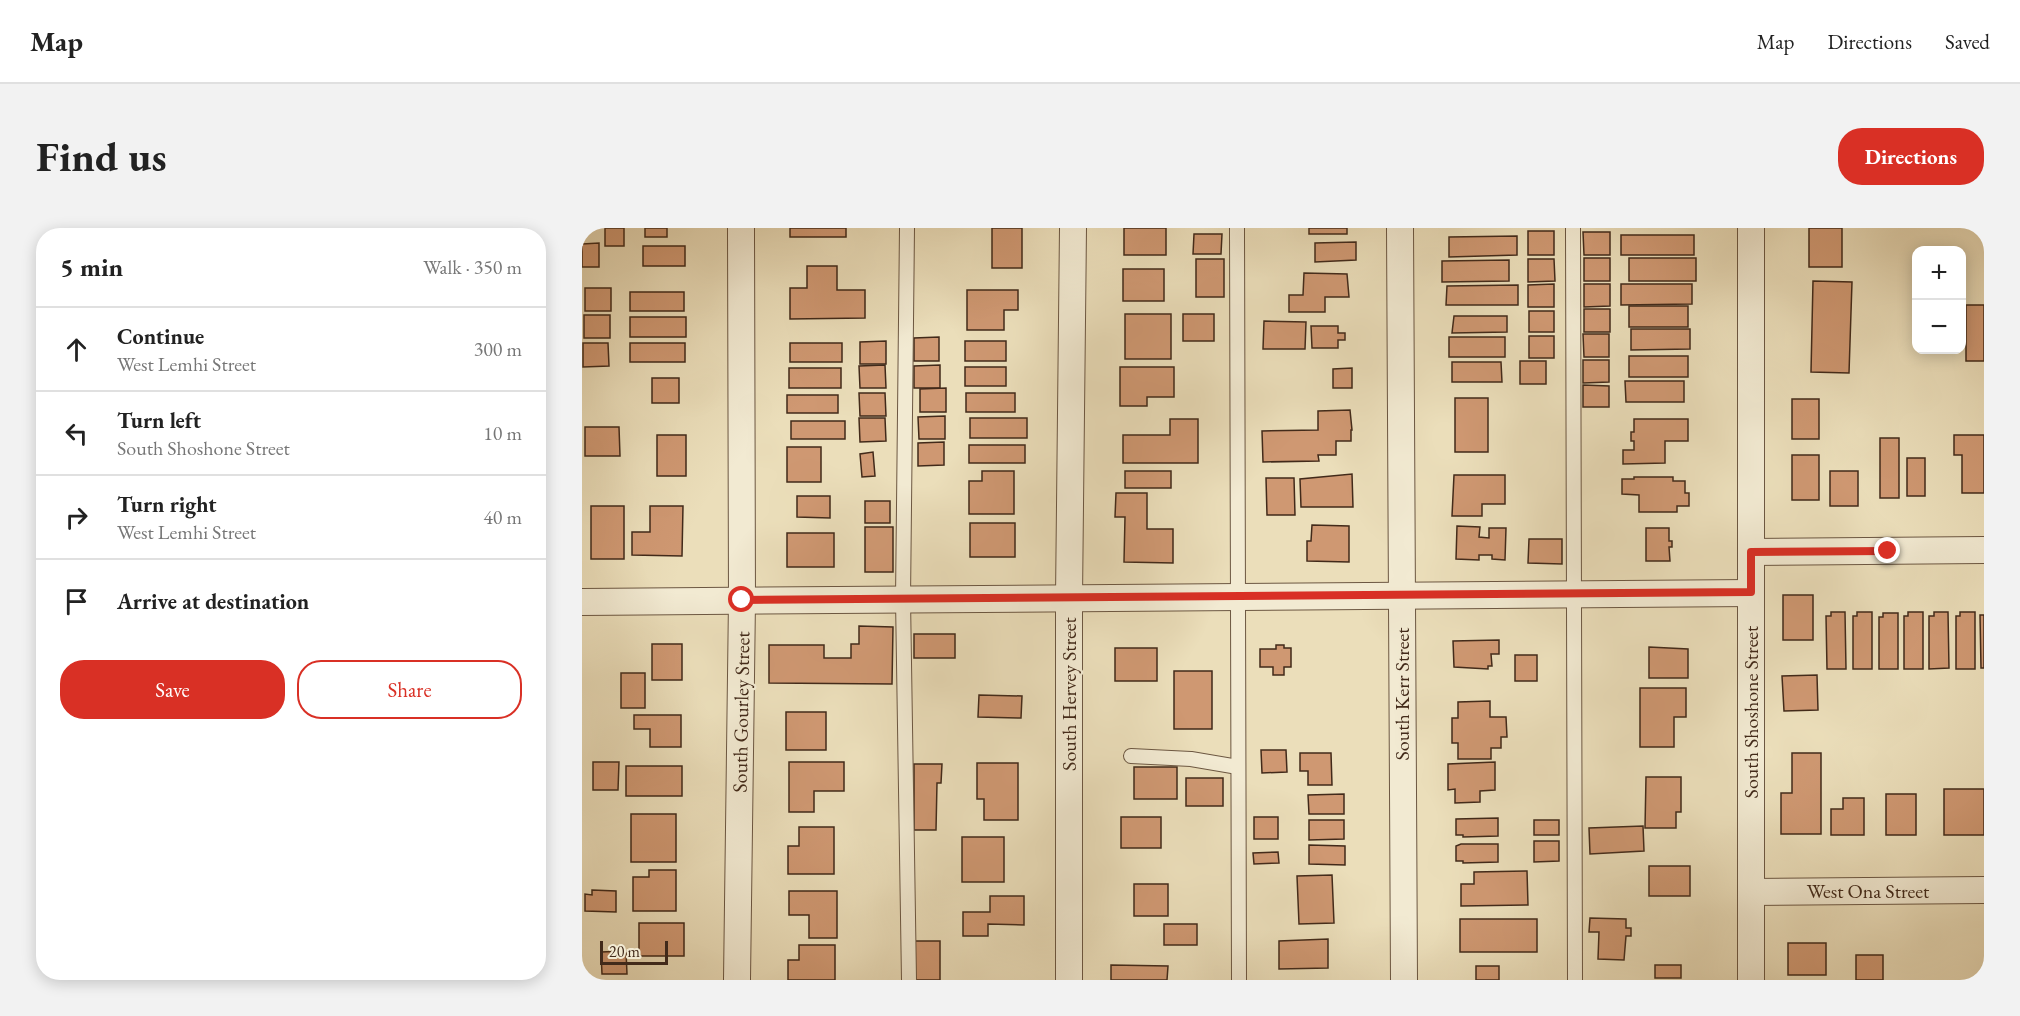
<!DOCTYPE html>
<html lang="en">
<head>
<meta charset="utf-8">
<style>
	body { margin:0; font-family:"EB Garamond",serif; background:#f2f2f2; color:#222 }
	.controls { position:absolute; right:18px; top:18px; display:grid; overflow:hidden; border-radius:12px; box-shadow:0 3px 15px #0003 }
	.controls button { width:54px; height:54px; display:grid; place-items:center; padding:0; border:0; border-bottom:2px solid #e0e0e0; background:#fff; color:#222; font:30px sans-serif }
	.scale { position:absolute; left:18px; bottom:15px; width:68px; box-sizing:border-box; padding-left:6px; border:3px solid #422a1a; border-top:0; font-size:16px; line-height:21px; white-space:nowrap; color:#422a1a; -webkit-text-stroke:4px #f2ead2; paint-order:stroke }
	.stop { position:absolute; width:18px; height:18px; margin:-14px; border:4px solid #d93025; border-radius:50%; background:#fff }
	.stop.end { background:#d93025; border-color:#fff; box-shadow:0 2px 6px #0008 }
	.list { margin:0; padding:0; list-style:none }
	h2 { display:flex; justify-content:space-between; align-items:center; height:78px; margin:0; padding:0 24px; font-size:26px }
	h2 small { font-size:20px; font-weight:400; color:#767676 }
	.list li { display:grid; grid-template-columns:39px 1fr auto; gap:18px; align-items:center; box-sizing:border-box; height:84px; padding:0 24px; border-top:2px solid #e0e0e0 }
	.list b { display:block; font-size:22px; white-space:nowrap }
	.list p { margin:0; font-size:20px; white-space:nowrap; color:#767676 }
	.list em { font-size:20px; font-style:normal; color:#767676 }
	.actions { display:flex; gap:12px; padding:18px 24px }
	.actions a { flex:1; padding:14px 0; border:2px solid #d93025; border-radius:24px; text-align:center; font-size:21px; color:#d93025 }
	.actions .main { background:#d93025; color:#fff }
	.icon { flex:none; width:33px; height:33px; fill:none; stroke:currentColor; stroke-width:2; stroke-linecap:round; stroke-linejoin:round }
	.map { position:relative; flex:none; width:1402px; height:752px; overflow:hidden; border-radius:24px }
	header { display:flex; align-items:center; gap:36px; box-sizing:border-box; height:84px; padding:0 30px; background:#fff; border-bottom:2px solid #e0e0e0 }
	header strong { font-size:28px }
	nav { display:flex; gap:33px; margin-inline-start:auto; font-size:21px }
	.intro { display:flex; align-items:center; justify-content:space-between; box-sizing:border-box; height:144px; padding:0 36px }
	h1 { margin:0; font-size:42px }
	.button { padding:15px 27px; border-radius:24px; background:#d93025; color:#fff; font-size:21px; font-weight:700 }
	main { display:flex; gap:36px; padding:0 36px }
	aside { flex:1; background:#fff; border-radius:24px; box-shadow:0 3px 15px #0003 }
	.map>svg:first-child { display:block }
	.building { fill:#cf9872; stroke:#422a1a; stroke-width:1.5 }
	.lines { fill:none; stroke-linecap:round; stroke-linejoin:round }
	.service-casing { stroke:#6c5742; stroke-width:16 }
	.minor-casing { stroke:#6c5742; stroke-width:28 }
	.service { stroke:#f2ead2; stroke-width:14 }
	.minor { stroke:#f2ead2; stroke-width:26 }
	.route { stroke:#d93025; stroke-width:8 }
	.labels { text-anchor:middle; stroke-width:4.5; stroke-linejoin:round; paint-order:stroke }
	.street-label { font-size:20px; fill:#422a1a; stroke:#f2ead2 }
</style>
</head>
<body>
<header>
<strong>Map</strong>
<nav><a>Map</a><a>Directions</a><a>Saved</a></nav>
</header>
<div class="intro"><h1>Find us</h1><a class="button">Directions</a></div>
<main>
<aside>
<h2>5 min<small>Walk · 350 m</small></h2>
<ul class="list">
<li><svg class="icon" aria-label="ahead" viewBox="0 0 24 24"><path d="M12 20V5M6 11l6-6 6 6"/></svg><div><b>Continue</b><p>West Lemhi Street</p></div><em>300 m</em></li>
<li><svg class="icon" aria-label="left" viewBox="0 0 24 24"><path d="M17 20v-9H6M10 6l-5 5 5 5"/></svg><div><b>Turn left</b><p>South Shoshone Street</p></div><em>10 m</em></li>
<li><svg class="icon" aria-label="right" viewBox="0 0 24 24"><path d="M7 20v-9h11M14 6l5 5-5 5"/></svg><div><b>Turn right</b><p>West Lemhi Street</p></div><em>40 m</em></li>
<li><svg class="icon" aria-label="arrive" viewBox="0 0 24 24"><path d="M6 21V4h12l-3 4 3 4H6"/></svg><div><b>Arrive at destination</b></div></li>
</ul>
<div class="actions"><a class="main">Save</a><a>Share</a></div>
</aside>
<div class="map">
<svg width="1402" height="752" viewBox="0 0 1402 752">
	<rect width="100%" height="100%" fill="#ebdeba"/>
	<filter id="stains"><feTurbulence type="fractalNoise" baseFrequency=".00333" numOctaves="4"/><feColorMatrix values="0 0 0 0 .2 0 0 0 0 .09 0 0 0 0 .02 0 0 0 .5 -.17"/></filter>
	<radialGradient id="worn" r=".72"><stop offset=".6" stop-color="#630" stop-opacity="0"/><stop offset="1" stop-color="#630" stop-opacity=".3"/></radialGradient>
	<g class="building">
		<rect x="23" y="0" width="19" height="18"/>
		<rect x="63" y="0" width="22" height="9"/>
		<rect x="208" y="0" width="56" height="9"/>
		<rect x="410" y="0" width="30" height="40"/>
		<rect x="542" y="0" width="42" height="27"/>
		<rect x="727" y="0" width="38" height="6"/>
		<rect x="1227" y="0" width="33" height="39"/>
		<rect x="946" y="3" width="26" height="24"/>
		<polygon points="1001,4 1028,4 1028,27 1002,27"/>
		<polygon points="612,6 640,6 639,26 611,26"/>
		<rect x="1039" y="7" width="73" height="20"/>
		<polygon points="935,8 935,27 867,29 867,9"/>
		<polygon points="774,14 774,32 733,34 733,15"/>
		<polygon points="17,15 17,39 0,39 0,16"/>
		<rect x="61" y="18" width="42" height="20"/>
		<rect x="1002" y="30" width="26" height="23"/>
		<rect x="1047" y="30" width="67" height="23"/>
		<rect x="614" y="31" width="28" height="38"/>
		<polygon points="946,31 972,31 973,53 946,54"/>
		<polygon points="927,32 927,53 860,54 860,33"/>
		<polygon points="225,38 255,38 255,62 283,62 283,90 208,91 208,60 225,60"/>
		<rect x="541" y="41" width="41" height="32"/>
		<polygon points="722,45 765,46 767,69 743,69 743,84 707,84 707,67 721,67"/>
		<polygon points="1231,53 1270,54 1267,145 1229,144"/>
		<polygon points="972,56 972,79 946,79 946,57"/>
		<polygon points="1002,56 1028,56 1028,78 1002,79"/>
		<polygon points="1039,56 1110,56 1110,76 1039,77"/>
		<polygon points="936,57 936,77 864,77 865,58"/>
		<rect x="3" y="60" width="26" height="23"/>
		<polygon points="385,62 436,62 436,82 422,82 422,102 385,102"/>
		<rect x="48" y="64" width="54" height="19"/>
		<rect x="1384" y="77" width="18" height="56"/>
		<rect x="1047" y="78" width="59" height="21"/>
		<rect x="1002" y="81" width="26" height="23"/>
		<rect x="947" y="83" width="25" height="21"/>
		<rect x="543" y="86" width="46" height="45"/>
		<rect x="601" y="86" width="31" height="27"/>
		<rect x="2" y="87" width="26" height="23"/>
		<polygon points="872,88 925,88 925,104 870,105"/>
		<rect x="48" y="89" width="56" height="20"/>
		<polygon points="682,93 724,94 723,121 681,121"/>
		<polygon points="729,98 756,98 756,105 763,105 763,112 756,112 756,120 730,120"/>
		<polygon points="1049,101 1108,101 1108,121 1049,122"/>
		<polygon points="1001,106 1027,106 1027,129 1002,129"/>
		<rect x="947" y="108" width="25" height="22"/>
		<polygon points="357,109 357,133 332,133 332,110"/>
		<rect x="867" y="109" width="56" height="20"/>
		<polygon points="304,113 304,136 278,136 278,114"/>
		<rect x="383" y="113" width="41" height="20"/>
		<polygon points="1,115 26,115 27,138 1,139"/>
		<rect x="48" y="115" width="55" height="19"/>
		<rect x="208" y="115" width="52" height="19"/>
		<rect x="1047" y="128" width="59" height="21"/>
		<polygon points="1001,132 1027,132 1027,154 1001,155"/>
		<rect x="938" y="133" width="26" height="23"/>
		<polygon points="870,134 919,134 920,154 870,154"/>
		<polygon points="303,137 304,160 278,160 277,138"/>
		<polygon points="358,137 358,160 332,160 332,138"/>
		<rect x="383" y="139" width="41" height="19"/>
		<polygon points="538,139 592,139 592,169 565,169 565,178 538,178"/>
		<rect x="207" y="140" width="52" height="20"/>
		<polygon points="770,140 770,160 751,160 751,141"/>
		<rect x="70" y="150" width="27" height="25"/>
		<polygon points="1043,153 1102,153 1102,174 1044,174"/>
		<polygon points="1001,157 1027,158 1027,179 1001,179"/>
		<polygon points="364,160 364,184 338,184 338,161"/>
		<polygon points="277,165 303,165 304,188 278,188"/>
		<rect x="384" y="165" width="49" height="19"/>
		<rect x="205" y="167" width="51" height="18"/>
		<rect x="873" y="170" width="33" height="54"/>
		<rect x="1210" y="171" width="27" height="40"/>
		<polygon points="768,182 770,202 769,202 769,213 754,213 754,227 736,227 737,233 681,234 680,203 736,202 736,183"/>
		<polygon points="363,188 363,211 337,211 336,189"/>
		<polygon points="277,190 303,190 304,213 278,214"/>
		<rect x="388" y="190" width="57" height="20"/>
		<polygon points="588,191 616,191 616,235 541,235 541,207 588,207"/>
		<polygon points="1052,191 1106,191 1106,213 1083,213 1083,235 1041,236 1041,222 1052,222 1052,213 1049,213 1049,204 1052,204"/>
		<rect x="209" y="193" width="54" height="18"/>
		<polygon points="3,199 37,199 38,228 3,228"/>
		<rect x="75" y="207" width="29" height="41"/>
		<polygon points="1372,207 1402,207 1402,265 1380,265 1380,227 1372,227"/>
		<rect x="1298" y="210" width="19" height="60"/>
		<polygon points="362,214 362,237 336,238 336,215"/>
		<rect x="387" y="217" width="56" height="18"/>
		<rect x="205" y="219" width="34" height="35"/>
		<polygon points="291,224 293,248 280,249 278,226"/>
		<rect x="1210" y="227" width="27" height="45"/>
		<rect x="1325" y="230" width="18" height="38"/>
		<polygon points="400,243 432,243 432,286 387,286 387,253 400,253"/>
		<rect x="543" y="243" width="46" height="17"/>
		<rect x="1248" y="243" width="28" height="35"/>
		<polygon points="770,246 771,279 719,279 718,251"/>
		<polygon points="872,247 923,247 923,276 900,276 900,288 870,288"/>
		<polygon points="1052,249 1091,249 1091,253 1103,253 1103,265 1107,265 1107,278 1095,278 1095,284 1057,284 1057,267 1040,266 1040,251 1052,251"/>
		<polygon points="684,250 712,250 713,287 685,287"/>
		<polygon points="534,265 565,265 565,301 591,301 591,335 542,334 543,289 533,289"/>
		<polygon points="215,268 248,268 248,290 215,289"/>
		<rect x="283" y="273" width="25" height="22"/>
		<rect x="9" y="278" width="33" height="53"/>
		<polygon points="68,278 101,278 100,328 50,327 50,304 68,304"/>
		<rect x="388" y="295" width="45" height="34"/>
		<polygon points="730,297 767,298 767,334 725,333 725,313 729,313"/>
		<polygon points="875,298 898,299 897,309 907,310 907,300 924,300 923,332 910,331 910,327 897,327 897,332 874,331"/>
		<rect x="283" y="299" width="28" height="45"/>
		<polygon points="1064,300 1087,300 1087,313 1090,313 1090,319 1087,319 1088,333 1064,333"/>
		<rect x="205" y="305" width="47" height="34"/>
		<polygon points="947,311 980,311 980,336 946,335"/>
		<rect x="1201" y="367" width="30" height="45"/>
		<polygon points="1249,384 1263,384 1264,441 1245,441 1244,388 1249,388"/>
		<polygon points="1275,384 1290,384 1290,441 1271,441 1271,388 1275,388"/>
		<polygon points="1326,384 1341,384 1341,441 1322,441 1322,388 1326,388"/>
		<polygon points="1352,384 1366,384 1367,440 1347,441 1347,388 1352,388"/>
		<polygon points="1378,384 1393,384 1393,441 1374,441 1374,388 1378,388"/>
		<polygon points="1301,385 1316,385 1316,441 1297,441 1297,389 1301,389"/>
		<polygon points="1398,387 1402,387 1402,440 1399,440"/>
		<polygon points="277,398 311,399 310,456 187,455 187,417 242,417 242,430 269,430 269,416 277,416"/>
		<rect x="332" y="406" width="41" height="24"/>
		<polygon points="917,412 917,426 909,426 910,438 906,438 906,441 872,439 871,413"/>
		<rect x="70" y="416" width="30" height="36"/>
		<polygon points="694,417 702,417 702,420 709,420 709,439 702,439 702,447 691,447 691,439 678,439 678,421 694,421"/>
		<polygon points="1067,419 1106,421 1106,450 1067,450"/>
		<rect x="533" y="420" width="42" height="33"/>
		<rect x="933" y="427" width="22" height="26"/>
		<rect x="592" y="443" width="38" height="58"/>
		<rect x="39" y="445" width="24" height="35"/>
		<polygon points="1235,447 1236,482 1202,483 1200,448"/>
		<polygon points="1058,460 1104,460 1104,489 1092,489 1092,519 1058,519"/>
		<polygon points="397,467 440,468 439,490 396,489"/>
		<polygon points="908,473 908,489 924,489 925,509 919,509 919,520 909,520 909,531 876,531 876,515 870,515 870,490 876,490 876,474"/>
		<rect x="204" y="484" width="40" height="38"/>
		<polygon points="52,487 99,487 99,519 68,519 68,501 52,501"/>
		<polygon points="679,522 704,522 705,544 680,545"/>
		<polygon points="718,525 749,525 750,557 726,557 726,543 718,543"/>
		<polygon points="1210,525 1239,525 1239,606 1199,606 1199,565 1210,565"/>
		<polygon points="11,534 37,534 36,562 11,562"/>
		<polygon points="207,534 262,534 262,563 232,563 232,584 207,584"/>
		<polygon points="913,534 913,562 898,563 898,574 873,575 873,561 866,562 866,536"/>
		<polygon points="395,535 436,535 436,592 402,592 402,571 395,571"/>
		<polygon points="332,536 360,536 359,555 355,555 354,602 332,602"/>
		<rect x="44" y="538" width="56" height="30"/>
		<rect x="552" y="539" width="43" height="32"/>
		<polygon points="1064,549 1099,549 1099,584 1094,584 1094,600 1063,600"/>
		<rect x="604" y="550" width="37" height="28"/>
		<rect x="1362" y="561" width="40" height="46"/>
		<polygon points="762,566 762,586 727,586 726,567"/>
		<rect x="1304" y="566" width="30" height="41"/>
		<polygon points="1261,570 1282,570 1282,607 1249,607 1249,581 1261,581"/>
		<rect x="49" y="586" width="45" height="48"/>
		<rect x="539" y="589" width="40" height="31"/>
		<rect x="672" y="589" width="24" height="22"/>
		<polygon points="916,590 916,608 881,609 881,607 874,607 874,591"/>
		<polygon points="727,592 762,592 762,611 727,612"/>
		<rect x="952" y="592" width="25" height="15"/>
		<polygon points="1061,598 1062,623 1008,626 1007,600"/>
		<polygon points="217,599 252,599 252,646 206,646 206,618 217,618"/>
		<rect x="380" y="609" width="42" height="45"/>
		<polygon points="952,613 977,613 977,633 952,634"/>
		<polygon points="879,616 916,616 916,634 881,635 881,633 874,633 874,618"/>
		<polygon points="727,617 763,618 763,637 727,636"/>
		<polygon points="696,624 697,635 672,636 671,625"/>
		<rect x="1067" y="638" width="41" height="30"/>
		<polygon points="67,642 94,642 94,683 51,683 51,649 67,649"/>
		<polygon points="945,643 946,677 879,678 879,656 892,656 892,644"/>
		<polygon points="750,647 752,695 717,696 715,648"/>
		<rect x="552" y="656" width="34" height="32"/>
		<polygon points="10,662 34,663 34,684 3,683 3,666 10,667"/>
		<polygon points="207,663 255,663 255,710 227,710 227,687 207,687"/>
		<polygon points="408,668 442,668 442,697 406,696 406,708 381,708 381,684 408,684"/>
		<polygon points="1008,690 1044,691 1044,700 1049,700 1049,708 1044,708 1042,732 1016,731 1017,704 1007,704"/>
		<rect x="878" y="691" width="77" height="33"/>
		<rect x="57" y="695" width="45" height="33"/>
		<rect x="582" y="696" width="33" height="21"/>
		<polygon points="746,711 746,740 697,741 697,713"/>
		<rect x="332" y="713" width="26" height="39"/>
		<rect x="1206" y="715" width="38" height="32"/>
		<polygon points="217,717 253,717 253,752 206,752 206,732 217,732"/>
		<polygon points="44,723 45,746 20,746 19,724"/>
		<rect x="1274" y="727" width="27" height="25"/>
		<polygon points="529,737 586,738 585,752 529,752"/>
		<rect x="1073" y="737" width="26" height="13"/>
		<rect x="894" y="738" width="23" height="14"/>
	</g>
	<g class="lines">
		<defs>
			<g id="service">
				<polyline points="325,0 321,371 327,752"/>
				<polyline points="655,0 657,752"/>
				<polyline points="991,0 993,752"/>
				<polyline points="549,528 609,531 656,539"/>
			</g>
			<g id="minor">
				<polyline points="818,0 822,752"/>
				<polyline points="1169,0 1169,752"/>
				<polyline points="1169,324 1402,322"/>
				<polyline points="0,374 1169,365"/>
				<polyline points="1169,664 1402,662"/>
				<polyline points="155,752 160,372 159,0"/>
				<polyline points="487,752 487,370 491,0"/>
			</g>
		</defs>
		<use href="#service" class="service-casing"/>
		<use href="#minor" class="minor-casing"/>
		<use href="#service" class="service"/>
		<use href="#minor" class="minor"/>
	</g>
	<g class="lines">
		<polyline class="route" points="160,372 1169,364 1169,324 1306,323"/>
	</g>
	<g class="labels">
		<g class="street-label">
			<text transform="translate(487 466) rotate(-90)" y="7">South Hervey Street</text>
			<text transform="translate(820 466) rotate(-90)" y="7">South Kerr Street</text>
			<text transform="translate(159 484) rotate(-89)" y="7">South Gourley Street</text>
			<text transform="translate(1169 484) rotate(-90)" y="7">South Shoshone Street</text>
			<text x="1286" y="670">West Ona Street</text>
		</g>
	</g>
	<rect width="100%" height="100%" filter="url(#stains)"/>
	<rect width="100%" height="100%" fill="url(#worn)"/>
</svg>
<div class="controls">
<button>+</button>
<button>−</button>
</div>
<div class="scale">20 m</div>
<div class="stop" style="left:160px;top:372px"></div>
<div class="stop end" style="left:1306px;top:323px"></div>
</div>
</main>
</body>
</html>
